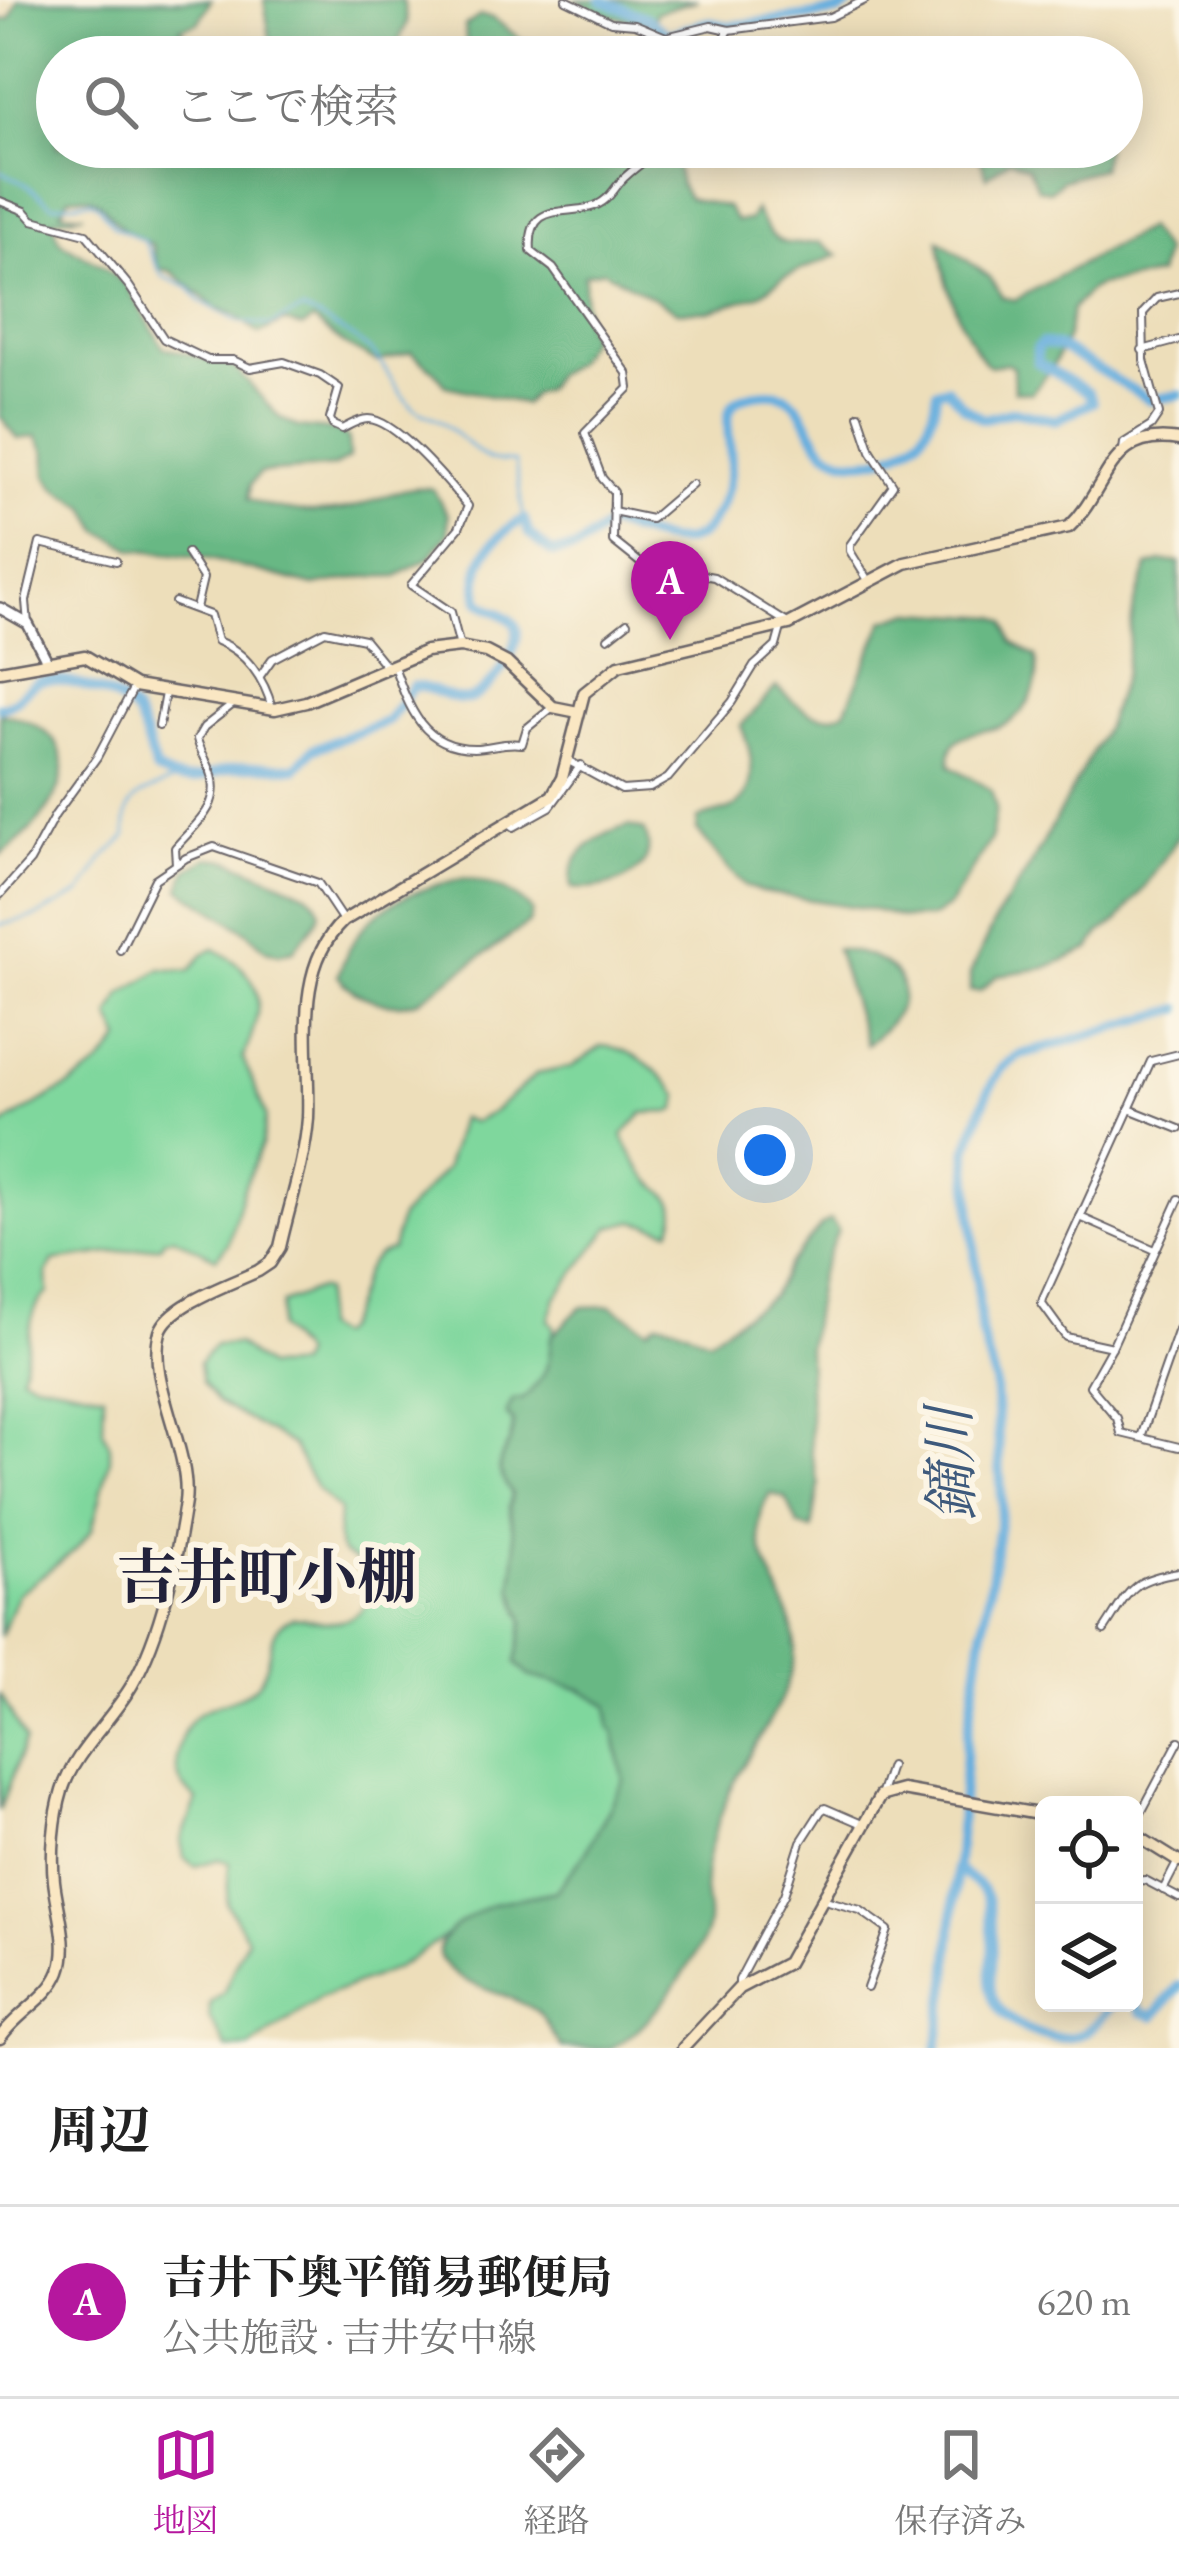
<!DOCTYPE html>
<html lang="ja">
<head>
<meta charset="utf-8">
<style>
	body { margin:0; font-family:"EB Garamond","Noto Serif JP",serif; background:#f2f2f2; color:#222 }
	.controls { position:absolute; right:36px; bottom:36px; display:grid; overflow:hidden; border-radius:18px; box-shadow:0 6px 30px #0003 }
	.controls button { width:108px; height:108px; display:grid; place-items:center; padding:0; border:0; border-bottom:3px solid #e0e0e0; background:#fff; color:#222; font:60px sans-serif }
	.you { position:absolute; left:765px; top:1155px; width:42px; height:42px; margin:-30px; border:9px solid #fff; border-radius:50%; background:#1a73e8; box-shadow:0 0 0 18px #1a73e833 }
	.badge { display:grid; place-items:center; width:78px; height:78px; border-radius:50%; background:#b5179e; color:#fff; font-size:39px; font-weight:700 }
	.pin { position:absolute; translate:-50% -99px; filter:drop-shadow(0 3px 6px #0008) }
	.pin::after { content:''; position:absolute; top:63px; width:42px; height:36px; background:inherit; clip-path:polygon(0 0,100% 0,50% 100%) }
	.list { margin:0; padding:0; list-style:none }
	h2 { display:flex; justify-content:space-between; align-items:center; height:156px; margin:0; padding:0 48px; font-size:51px }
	h2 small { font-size:39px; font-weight:400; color:#767676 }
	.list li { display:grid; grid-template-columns:78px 1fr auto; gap:36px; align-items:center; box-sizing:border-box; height:192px; padding:0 48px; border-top:3px solid #e0e0e0 }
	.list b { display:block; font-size:45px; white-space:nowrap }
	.list p { margin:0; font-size:39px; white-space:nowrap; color:#767676 }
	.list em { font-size:39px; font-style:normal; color:#767676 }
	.icon { flex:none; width:66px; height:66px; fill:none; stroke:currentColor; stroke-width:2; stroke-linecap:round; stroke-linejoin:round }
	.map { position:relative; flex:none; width:1179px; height:2048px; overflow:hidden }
	.search { position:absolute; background:#fff; box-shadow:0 6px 30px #0003; left:36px; right:36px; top:36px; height:132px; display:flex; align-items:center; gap:30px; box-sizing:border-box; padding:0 42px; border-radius:66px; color:#767676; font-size:45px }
	.sheet { height:348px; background:#fff }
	nav { display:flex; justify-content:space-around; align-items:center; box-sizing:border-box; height:168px; border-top:3px solid #e0e0e0; background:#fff; font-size:33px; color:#767676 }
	nav a { display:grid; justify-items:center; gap:6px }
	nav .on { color:#b5179e }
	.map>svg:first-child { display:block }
	.green { fill:#7fd79d; stroke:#507c6c; stroke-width:3 }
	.forest { fill:#67b884; stroke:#446d60; stroke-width:3 }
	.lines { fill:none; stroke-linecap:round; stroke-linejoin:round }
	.stream { stroke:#67afde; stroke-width:3 }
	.river { stroke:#67afde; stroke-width:10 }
	.minor-casing { stroke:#696467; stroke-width:10 }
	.tertiary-casing { stroke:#696467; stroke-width:14 }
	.secondary-casing { stroke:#696467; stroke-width:15 }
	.minor { stroke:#fff; stroke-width:6 }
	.tertiary { stroke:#fff; stroke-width:9 }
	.secondary { stroke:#fae7c3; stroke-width:10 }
	.labels { text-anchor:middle; stroke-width:12; stroke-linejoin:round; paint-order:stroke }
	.water-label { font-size:57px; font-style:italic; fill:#3e5a7c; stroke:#fcf5e5 }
	.quarter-label { font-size:60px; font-weight:bold; fill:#22223b; stroke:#fcf5e5 }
</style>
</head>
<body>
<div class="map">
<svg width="1179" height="2048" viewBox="0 0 1179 2048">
	<rect width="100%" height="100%" fill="#fcf5e5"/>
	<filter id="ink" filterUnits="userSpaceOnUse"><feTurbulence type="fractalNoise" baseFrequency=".00833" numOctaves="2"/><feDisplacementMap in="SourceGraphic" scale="24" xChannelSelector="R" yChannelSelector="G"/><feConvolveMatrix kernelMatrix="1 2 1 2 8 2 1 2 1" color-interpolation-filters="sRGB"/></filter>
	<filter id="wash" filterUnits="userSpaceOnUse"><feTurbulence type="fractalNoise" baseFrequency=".004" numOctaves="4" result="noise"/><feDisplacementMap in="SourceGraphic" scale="48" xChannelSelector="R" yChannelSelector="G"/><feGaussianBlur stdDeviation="2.7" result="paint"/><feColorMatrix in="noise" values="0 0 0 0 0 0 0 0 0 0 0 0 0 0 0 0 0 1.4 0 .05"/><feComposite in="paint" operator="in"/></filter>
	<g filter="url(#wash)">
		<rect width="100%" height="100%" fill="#eddeba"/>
		<g class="green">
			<path d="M215,949C269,979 264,1006 243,1058L266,1116L262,1144L243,1190L228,1244L216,1258L173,1237L164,1239L160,1246L53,1261L47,1273L48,1293C26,1307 30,1350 21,1375L31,1380L104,1394L103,1430L110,1446V1459L92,1530L75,1550L18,1594L0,1637V1128C41,1096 91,1085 121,1040L110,1016L122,994L161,969L190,971L203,954Z"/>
			<path d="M602,1046C634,1048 660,1071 679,1096L677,1109L671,1112L643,1113L623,1135C625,1145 645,1177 653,1183C670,1197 684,1206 670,1230L634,1221L610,1227L556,1297L549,1320L554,1326L550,1363L542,1379L508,1417L513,1421C514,1457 482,1456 512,1493L509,1507L516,1548L513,1588L524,1622L516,1663L529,1676L580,1689L608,1705L625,1781L586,1852L556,1891L492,1905L395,1969L320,1998L249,2048H227L210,2018V2004L223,1993L247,1938L227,1904L229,1862L219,1859L195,1866L184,1858L181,1841L197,1800C193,1796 188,1793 184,1788C168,1768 180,1724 201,1712C220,1701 245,1700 259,1682C273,1665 265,1626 292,1618C303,1615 319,1623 330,1622C363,1622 380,1593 367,1564C330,1556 338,1542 339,1510L316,1488L292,1445L217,1402L202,1382L199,1363L215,1345L237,1344L266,1367L297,1366L302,1355L278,1328L282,1303L318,1289L324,1291L322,1328L336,1336C355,1321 357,1274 375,1258C379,1253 386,1252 392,1249L400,1218L446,1168L460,1118L473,1122L493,1112L537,1074L571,1067Z"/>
			<polygon points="0,1693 25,1740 0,1811"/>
		</g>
		<g class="forest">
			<path d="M18,0H211L198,23L180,28L189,39L218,47L223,57H57V147H461C490,167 521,166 550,147H672L680,184L688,198L727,207L736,221L750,220L755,210C776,246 780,246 819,242L838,255L784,277L759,295L709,311H677L603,270L584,275L585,322L590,337L574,363L555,374L546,389L534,393L524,404L446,386L435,371L411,352L377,362L347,346L313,320L303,327L283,322L259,334L235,315L215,307L171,271L159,269L152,245C144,240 133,236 125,230C101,212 107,193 69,197L61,212L84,214L52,220L60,242L101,265L126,285L163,347L234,367L280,418L298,427L339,431L348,438L349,458L334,467L260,473L250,485L248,499C277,512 320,516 351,508C381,501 401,483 433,489L448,515V533L429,558L397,576L363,577L314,586L206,558L133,549L100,531L86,507L56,488L47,476L45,451L37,436L18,439L0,416V20L10,19Z"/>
			<polygon points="264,0 403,0 407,23 398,43 400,53 422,47 447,57 273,57"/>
			<polygon points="575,0 698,0 657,12 652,25 606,15"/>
			<polygon points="480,16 492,18 522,40 543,44 553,57 467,57 465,26"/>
			<polygon points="976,147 1105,147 1105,148 1101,168 1062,180 1050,191 1038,189 1028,168 1009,159 987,177"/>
			<path d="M1147,228L1164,252L1158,275L1100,285L1089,291L1072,309L1067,337L1051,370L1031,393L1014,391L1013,367L1007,363L990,366L985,363C958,325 945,287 939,240L990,277L1002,297L1015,300Z"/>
			<polygon points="1161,562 1179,562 1179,836 1144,888 1117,922 1100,933 1090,949 1045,968 998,975 980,991 970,991 970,974 996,918 1031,865 1106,727 1124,675 1134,605 1148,566"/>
			<path d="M912,612L997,617L1006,622L1012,642L1036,657C1042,685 1026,720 996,728C973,734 947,732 950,765L991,790L996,808L991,839L949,906L931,918H903L870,909L761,892L746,886L728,869L697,830L698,819C710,813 724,813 734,807C761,790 751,748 741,726L776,687C798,704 816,727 845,711L884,621Z"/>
			<path d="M0,713C103,735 63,812 0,855Z"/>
			<path d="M629,826L644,830C665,873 606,893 572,888C565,854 601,833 629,826Z"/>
			<path d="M208,858L229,860L307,893C336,915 308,927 294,950L279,954L266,950L247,932L180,889L187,870Z"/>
			<path d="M464,878C493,884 512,890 532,911L529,923L418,1001C389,1009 357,1000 338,976C358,910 402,893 464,878Z"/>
			<path d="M836,949C907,957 927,999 866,1045Z"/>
			<path d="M831,1220L838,1230L819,1276L808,1348L811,1453L819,1485L812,1530L798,1525L786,1498L770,1493C733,1552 803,1599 794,1658C786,1709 746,1751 727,1798C718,1821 707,1853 705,1877C703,1895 712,1913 706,1932C697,1962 639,2042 608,2048C594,2048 576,2048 562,2048C553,2037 546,2018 535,2010C508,1993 463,1988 443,1962C425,1939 474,1913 491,1905C507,1898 538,1896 556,1891L586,1852L624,1781L614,1730L610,1729L608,1705L580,1689L529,1676L516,1663L524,1622L513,1588L516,1548L509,1507L512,1494C483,1455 514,1458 513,1421L506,1414L513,1400L523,1399C545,1377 550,1368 551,1337L581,1307L611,1306L648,1329L657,1322C674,1321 692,1334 709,1339L772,1296L788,1265L822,1225Z"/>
		</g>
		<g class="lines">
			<g class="stream">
				<path d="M0,171L25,184L53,205L91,201L98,205L114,226L144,241L162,276L189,288L200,301L239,322L270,325L303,310C321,318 362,341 375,355C387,369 399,396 413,407C422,415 437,416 446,425C455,433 478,454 488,459C496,463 507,460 515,462L524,519"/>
				<path d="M0,925L37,916L81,893L103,859L126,837C123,793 141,796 177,779"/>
			</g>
			<g class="river">
				<polyline points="601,0 647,18 669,34 707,22 730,26 838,12 856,0"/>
				<path d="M0,707C19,704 23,688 39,681C60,674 125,696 136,715C145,730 149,753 156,770C194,792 203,772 238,767C258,764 277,768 296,768L313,749L388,721L413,686C434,686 448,702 469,699C488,695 530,639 513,622C504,612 489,611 480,601C471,564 491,537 524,519L529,534L552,553L576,549L609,525C633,529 655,542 680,542C694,541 703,534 710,524C723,506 730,486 731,464C731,428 712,394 769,393C807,392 805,437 830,453C856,470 903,457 922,434C931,423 935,405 937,391L947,388L964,407L983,419L1013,411L1056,420L1093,402L1089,393L1037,362V348L1042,343L1060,347L1150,400L1179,395"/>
				<path d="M956,1868C966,1878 985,1886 988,1901C991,1916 994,1942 992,1958C991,1970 988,1982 992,1995C1000,2024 1051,2046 1079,2035C1094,2029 1104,2014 1114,2003"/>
				<polyline points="1134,1999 1141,2012 1154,2016 1179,1986"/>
				<polyline points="937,2048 948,1979 967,1738 1002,1505 995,1382 981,1332 967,1151 988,1091 1002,1068 1020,1055 1179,1009"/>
			</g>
		</g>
	</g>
	<g filter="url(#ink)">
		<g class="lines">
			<defs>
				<g id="minor">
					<polyline points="566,0 611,22 635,24 666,37 711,26 729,30 830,17 865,0"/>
					<polyline points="714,57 729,30"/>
					<path d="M663,147C650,157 637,166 625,177C618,183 614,192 606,199C580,223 526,192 531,251L553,268L627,373L629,388L585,433L602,478L614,492L613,541L643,565L714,577L786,622"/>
					<path d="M0,201L25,211L33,220L86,234L129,286L164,339L208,360H233L250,368L284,362L320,375L339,388L330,419L333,425L342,429C350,425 359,419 368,419C396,419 450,485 468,506L459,528L411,585L451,612L460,647"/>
					<polyline points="1142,350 1179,340"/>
					<polyline points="859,415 871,451 893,485 850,545 850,551 869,582"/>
					<polyline points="1123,450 1124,443 1151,426 1159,414 1144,360 1143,313 1157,298 1179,293"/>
					<polyline points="613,511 651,519 692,484"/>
					<polyline points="187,553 203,578 196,608"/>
					<path d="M175,602L210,615L217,641C246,651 265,680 272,708"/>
					<polyline points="28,624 26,601 40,543 116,561"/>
					<polyline points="608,638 627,623"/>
					<path d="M394,666C409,708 423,748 474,748C491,748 504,741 522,744L527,728L553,707"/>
					<polyline points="260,676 272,659 325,631 364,639 386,666"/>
					<polyline points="159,726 165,693"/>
					<polyline points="567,760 622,790 650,788 668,778 732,702 754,666 776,646 781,628"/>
					<polyline points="509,823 514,827 550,807 581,765"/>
					<path d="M176,864L175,848C194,825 221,808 212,775C208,762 200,751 197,739L204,727L232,705"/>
					<polyline points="0,895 30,861 55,815 97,757 134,687"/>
					<polyline points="120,950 155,879 186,858 214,847 318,883 342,919"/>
					<polyline points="1129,1109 1179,1129"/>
					<polyline points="1179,1199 1112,1347 1090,1386 1117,1418 1121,1433 1179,1447"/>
					<polyline points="1080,1217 1155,1250"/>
					<polyline points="1112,1347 1066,1337 1042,1304 1043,1299 1151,1061 1179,1054"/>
					<polyline points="1141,1437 1179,1329"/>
					<path d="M1104,1630C1131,1589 1129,1580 1179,1572"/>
					<polyline points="880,1796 890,1766"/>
					<polyline points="1134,1826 1179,1741"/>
					<polyline points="1134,1881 1145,1880 1179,1898"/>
					<polyline points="1163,1890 1178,1861"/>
					<polyline points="825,1900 860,1910 888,1930 867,1988"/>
					<polyline points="739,1988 739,1980 784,1895 801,1842 821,1811 825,1808 862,1824"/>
				</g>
				<polyline id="tertiary" points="0,608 28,624 47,661"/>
				<g id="secondary">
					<polyline points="0,671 85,656 135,686 275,709 306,702 426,651 460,647 486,652 507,663 553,707 578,712"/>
					<polyline points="1134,1834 1179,1862"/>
					<path d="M0,2038C16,2013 50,1998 60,1971C70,1944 57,1909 54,1881C51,1854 54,1817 62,1791C74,1752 111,1721 132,1685C162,1632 176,1562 185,1502C192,1451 146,1380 160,1332C169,1304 231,1284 258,1271L270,1263L280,1247C289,1206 305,1160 308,1118C311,1054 291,971 343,921L552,796L562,778L584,693L619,665L789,624L905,563L1069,527C1110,488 1107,428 1179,440"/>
					<polyline points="683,2048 739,1988 787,1963 880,1796 902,1790 1044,1815"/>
				</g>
			</defs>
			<use href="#minor" class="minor-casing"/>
			<use href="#tertiary" class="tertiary-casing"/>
			<use href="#secondary" class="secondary-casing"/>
			<use href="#minor" class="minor"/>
			<use href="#tertiary" class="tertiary"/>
			<use href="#secondary" class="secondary"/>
		</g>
	</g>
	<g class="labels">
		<g class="water-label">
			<text transform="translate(950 1464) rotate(-92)" y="20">鏑川</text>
		</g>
		<g class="quarter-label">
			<text x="267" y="1598">吉井町小棚</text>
		</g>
	</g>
</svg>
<div class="controls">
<button><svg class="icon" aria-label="locate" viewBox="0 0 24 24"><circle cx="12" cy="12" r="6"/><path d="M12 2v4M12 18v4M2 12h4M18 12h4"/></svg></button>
<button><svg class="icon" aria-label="layers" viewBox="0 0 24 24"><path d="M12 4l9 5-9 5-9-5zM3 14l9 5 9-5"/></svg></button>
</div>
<div class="you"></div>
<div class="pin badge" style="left:670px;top:640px">A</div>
<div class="search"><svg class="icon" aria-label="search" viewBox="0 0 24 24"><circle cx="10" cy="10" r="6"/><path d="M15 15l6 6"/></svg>ここで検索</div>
</div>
<section class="sheet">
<h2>周辺<small></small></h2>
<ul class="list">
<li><span class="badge">A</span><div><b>吉井下奥平簡易郵便局</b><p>公共施設 · 吉井安中線</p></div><em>620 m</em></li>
</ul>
</section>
<nav>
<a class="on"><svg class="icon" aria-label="map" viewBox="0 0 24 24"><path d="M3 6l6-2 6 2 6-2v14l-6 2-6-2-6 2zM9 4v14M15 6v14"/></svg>地図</a>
<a><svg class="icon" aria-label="directions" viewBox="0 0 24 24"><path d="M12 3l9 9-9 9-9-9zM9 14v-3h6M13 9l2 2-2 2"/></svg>経路</a>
<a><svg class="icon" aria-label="saved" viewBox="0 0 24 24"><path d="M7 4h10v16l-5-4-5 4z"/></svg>保存済み</a>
</nav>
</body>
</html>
